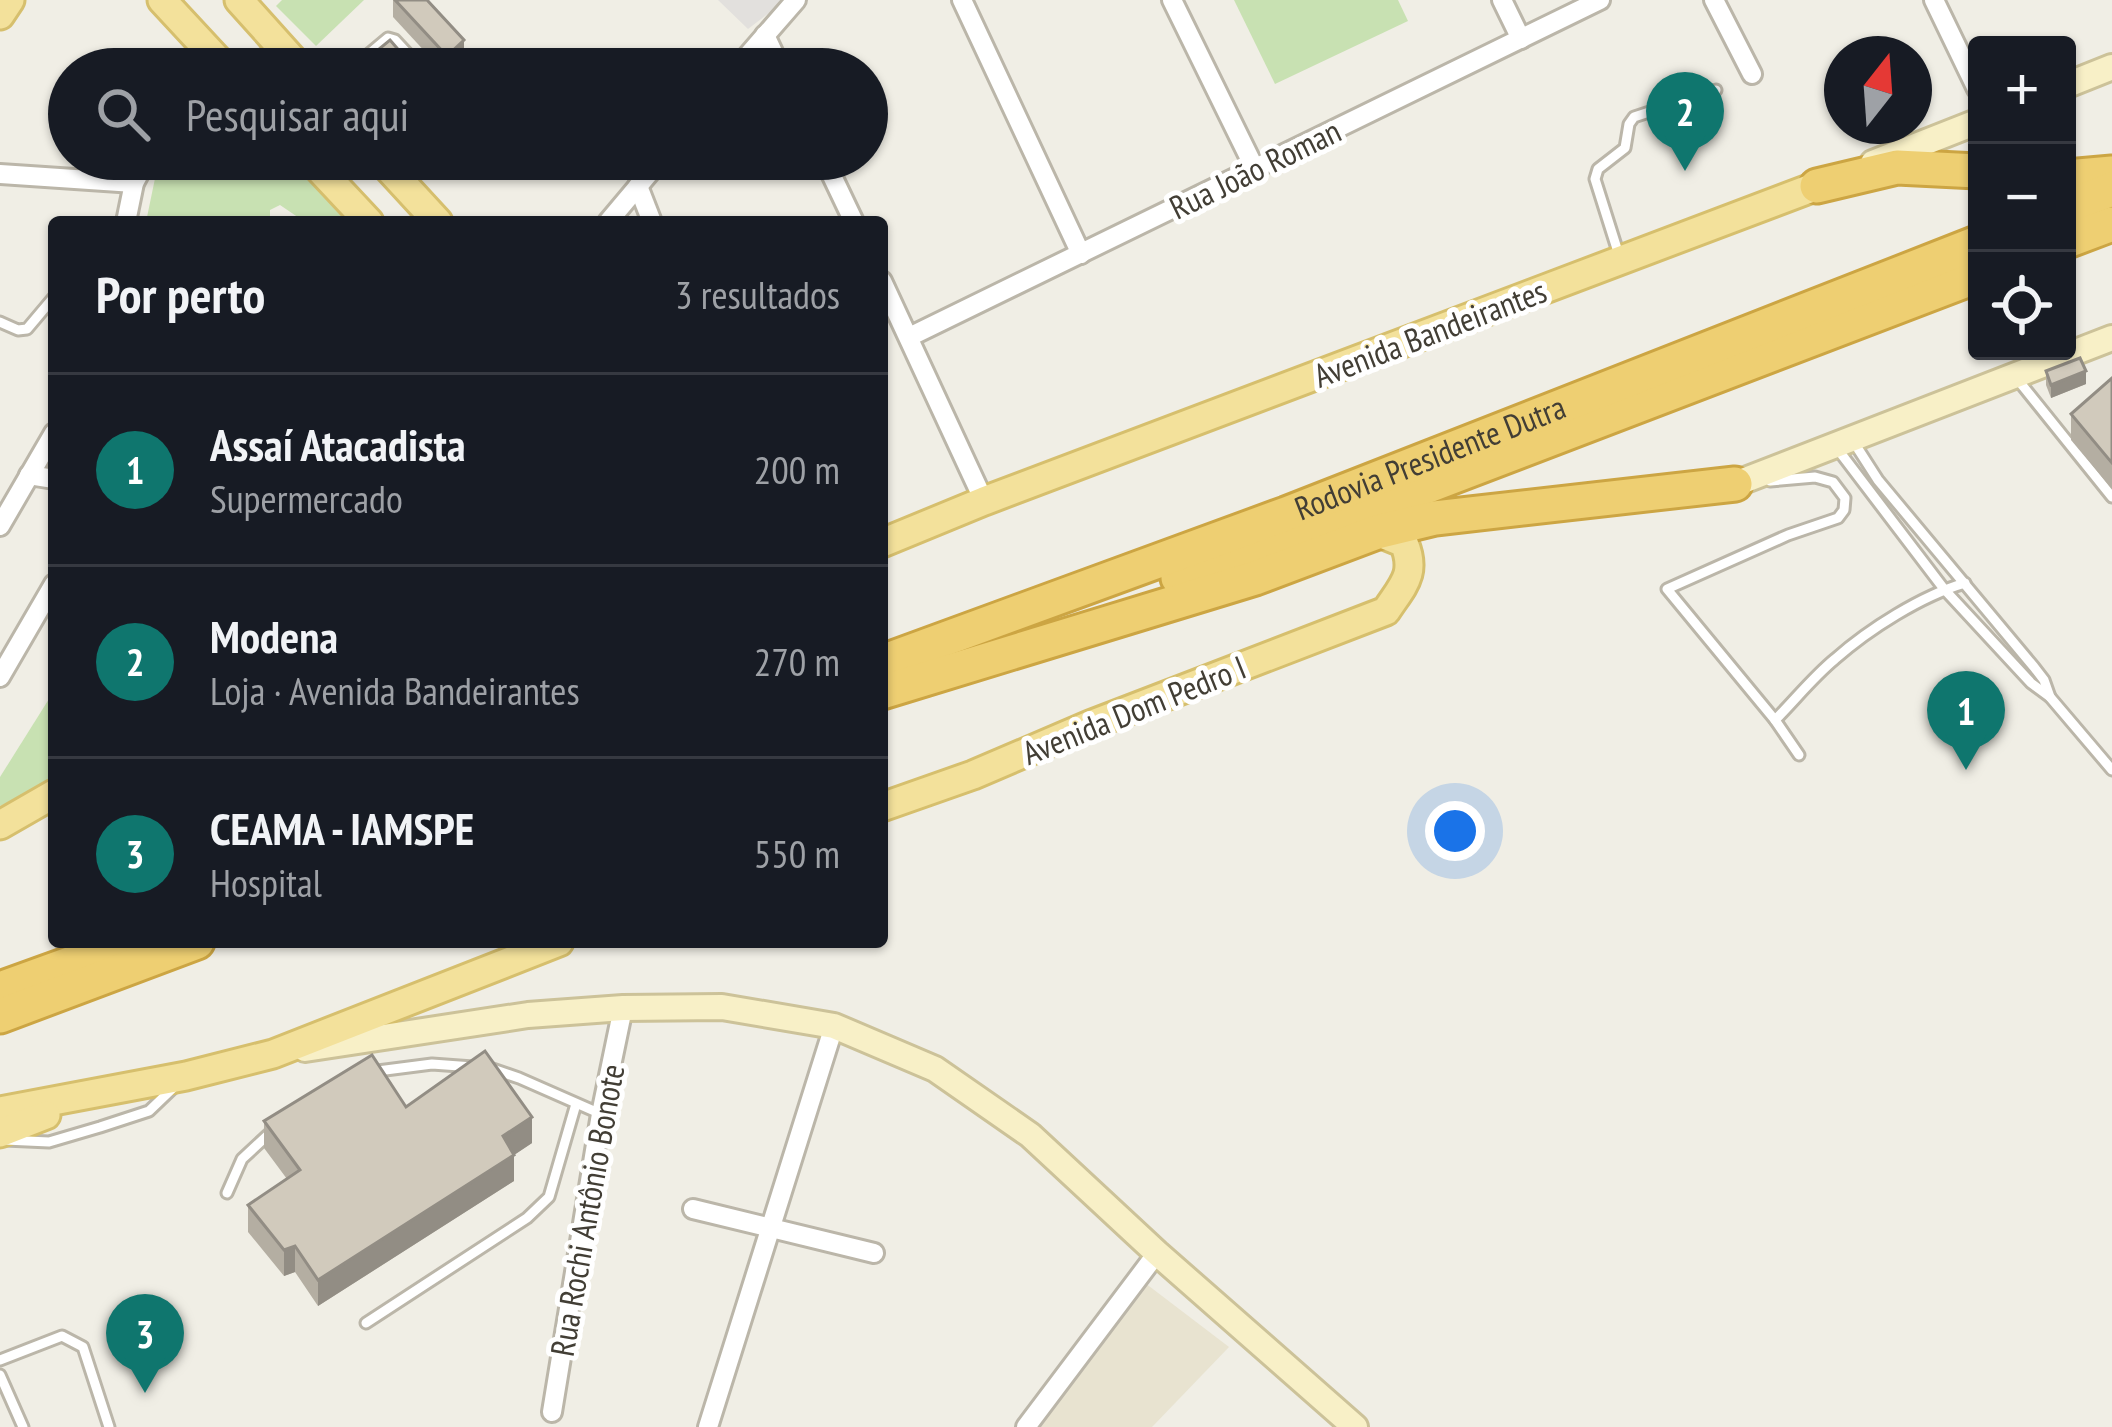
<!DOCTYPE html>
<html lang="pt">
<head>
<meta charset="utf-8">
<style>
	body { margin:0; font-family:"PT Sans Narrow",sans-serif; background:#242831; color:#f1f3f6 }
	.controls { position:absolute; right:36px; top:36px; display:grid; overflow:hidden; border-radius:12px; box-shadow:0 3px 9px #0004 }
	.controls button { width:108px; height:108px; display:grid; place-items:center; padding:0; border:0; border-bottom:3px solid #363941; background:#171b24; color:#f1f3f6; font:60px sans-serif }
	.compass { position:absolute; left:1824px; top:36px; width:108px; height:108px; border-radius:50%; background:#171b24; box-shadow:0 3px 9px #0004; rotate:17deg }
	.you { position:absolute; left:1455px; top:831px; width:42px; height:42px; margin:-30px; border:9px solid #fff; border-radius:50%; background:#1a73e8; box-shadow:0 0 0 18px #1a73e833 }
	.badge { display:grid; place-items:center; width:78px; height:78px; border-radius:50%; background:#0f766e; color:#fff; font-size:39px; font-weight:700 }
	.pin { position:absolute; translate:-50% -99px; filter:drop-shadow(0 3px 6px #0008) }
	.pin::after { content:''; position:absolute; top:63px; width:42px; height:36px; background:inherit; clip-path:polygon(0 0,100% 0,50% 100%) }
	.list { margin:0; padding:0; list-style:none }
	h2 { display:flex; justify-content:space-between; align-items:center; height:156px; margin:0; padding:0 48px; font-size:51px }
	h2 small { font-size:39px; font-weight:400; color:#9ea1a6 }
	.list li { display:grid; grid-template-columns:78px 1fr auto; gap:36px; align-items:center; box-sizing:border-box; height:192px; padding:0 48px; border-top:3px solid #363941 }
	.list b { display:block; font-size:45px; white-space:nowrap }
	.list p { margin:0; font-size:39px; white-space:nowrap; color:#9ea1a6 }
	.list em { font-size:39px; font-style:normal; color:#9ea1a6 }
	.icon { flex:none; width:66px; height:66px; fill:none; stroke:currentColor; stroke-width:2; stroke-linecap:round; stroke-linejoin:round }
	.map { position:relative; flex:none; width:2112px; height:1427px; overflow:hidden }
	.search { position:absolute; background:#171b24; box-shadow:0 3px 9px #0004; left:48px; top:48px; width:840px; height:132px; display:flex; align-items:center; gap:30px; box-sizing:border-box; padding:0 42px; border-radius:66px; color:#9ea1a6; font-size:45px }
	.panel { position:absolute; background:#171b24; box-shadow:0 3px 9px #0004; left:48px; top:216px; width:840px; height:732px; border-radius:12px }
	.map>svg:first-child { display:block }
	.education { fill:#e8e3d0 }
	.green { fill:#c8e1b2 }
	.parking { fill:#e2e0dd }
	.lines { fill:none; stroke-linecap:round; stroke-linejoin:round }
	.service-casing { stroke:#bbb6a9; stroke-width:15 }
	.minor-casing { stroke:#bbb6a9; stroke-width:24 }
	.secondary-casing { stroke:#ccc299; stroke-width:30 }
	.primary-casing { stroke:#d6bf6d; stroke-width:33 }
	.motorway-casing { stroke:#cca543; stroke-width:39 }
	.service { stroke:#fff; stroke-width:9 }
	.minor { stroke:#fff; stroke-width:18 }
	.secondary { stroke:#f8f0c7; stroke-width:24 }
	.primary { stroke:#f3e19b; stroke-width:27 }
	.motorway { stroke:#eecf72; stroke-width:33 }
	.wall { fill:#b4aea2 }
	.shaded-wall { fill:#928d84 }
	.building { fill:#d1cabc; stroke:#928d84; stroke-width:3 }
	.labels { text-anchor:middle; stroke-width:10; stroke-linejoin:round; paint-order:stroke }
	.street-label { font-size:33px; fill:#423e35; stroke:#fff }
</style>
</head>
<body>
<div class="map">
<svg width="2112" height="1427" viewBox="0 0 2112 1427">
	<rect width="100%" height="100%" fill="#f0eee5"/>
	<polygon class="education" points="1145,1283 1229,1347 1152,1427 1037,1427"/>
	<g class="green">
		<polygon points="282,0 364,0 316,46 276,6"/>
		<polygon points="1234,0 1398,0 1408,21 1275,84"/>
		<polygon points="159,159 289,159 347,222 305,222 280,205 270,210 270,222 146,222"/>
		<polygon points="54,691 54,781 0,806 0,777"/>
	</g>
	<polygon class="parking" points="718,0 786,0 748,29"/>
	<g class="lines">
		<defs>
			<g id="service">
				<polyline points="351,69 388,38 395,40 422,69"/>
				<polyline points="1619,255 1595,179 1598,169 1625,148 1629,124 1634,117 1716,90"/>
				<polyline points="0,322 18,330 27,329 54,297"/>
				<polyline points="2018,380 2112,497"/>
				<polyline points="1853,441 1878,480 2034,667 2044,680 2050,697"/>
				<polyline points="1836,447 1944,589 2031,683 2050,697 2112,770"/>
				<polyline points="1770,481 1815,477 1833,482 1845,498 1844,510 1838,518 1788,535 1667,589 1775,720 1799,755"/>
				<path d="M1775,720C1795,700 1813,677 1835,659C1869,629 1921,596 1965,583"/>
				<polyline points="490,1068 519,1078 601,1114"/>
				<polyline points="370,1072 432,1064 473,1067"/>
				<polyline points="5,1140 49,1142 100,1127 149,1111 173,1088"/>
				<polyline points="227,1193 242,1159 270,1133"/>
				<polyline points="366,1323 527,1218 549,1197 576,1104"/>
				<polyline points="0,1360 62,1336 83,1347 109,1427"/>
				<polyline points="0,1375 23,1427"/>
			</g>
			<g id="minor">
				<polyline points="962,0 1081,254"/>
				<polyline points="1172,0 1255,169"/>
				<polyline points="1502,0 1521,39"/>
				<polyline points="1714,0 1752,74"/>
				<polyline points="1934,0 1977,89"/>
				<polyline points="765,35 781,69"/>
				<polyline points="241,69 283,50"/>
				<polyline points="736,69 796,0"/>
				<polyline points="824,159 854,222"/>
				<polyline points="0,174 134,183"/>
				<polyline points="638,186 652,222"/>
				<polyline points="126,222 134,183 147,159"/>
				<polyline points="608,222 661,159"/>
				<polyline points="882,281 984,501"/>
				<polyline points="909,337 1600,0"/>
				<polyline points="29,475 54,479"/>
				<polyline points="0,526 54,433"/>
				<polyline points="0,677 54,584"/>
				<polyline points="693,1209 874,1253"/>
				<polyline points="552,1412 601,1114 623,1008"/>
				<polyline points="708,1427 834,1026"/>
				<polyline points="1026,1427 1157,1253"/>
			</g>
			<g id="secondary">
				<polyline points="2067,85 2112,67"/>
				<polyline points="1873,163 1977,122"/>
				<polyline points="1735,484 2112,338"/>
				<polyline points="305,1049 528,1015 623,1008 722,1007 834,1026 935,1069 1030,1135 1157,1253 1355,1427"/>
			</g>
			<g id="primary">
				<polyline points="162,0 226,69"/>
				<polyline points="239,0 301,69"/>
				<polyline points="0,15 10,0"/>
				<polyline points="310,159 369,222"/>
				<polyline points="380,159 438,222"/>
				<polyline points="882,543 984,501 1817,186"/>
				<path d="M882,807L973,775L1090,725L1386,611C1403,585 1417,574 1404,543L1377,532"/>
				<polyline points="0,825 54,794"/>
				<polyline points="0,1111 186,1076 273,1054 559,942"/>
				<polyline points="0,1133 46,1115"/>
			</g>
			<g id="motorway">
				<polyline points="2067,177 2112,173"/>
				<polyline points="1817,186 1897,167 1977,171"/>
				<polyline points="2067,207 2112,189"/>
				<polyline points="2067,241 2112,224"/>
				<polyline points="1178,578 1300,535 1977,276"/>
				<path id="s1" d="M882,662L1286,514L1977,243"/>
				<polyline points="882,692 1255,578 1377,532 1435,518 1735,484"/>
				<polyline points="0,989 130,942"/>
				<polyline points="0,1016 197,942"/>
			</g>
		</defs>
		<use href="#service" class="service-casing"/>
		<use href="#minor" class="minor-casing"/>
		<use href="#secondary" class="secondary-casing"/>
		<use href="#primary" class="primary-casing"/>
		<use href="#motorway" class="motorway-casing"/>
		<use href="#service" class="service"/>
		<use href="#minor" class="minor"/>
		<use href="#secondary" class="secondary"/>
		<use href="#primary" class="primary"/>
		<use href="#motorway" class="motorway"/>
	</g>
	<g class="wall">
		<polygon points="393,0 427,0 464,60 455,69 441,69 393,17"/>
		<polygon points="2046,371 2086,384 2051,398 2046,385"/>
		<polygon points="2112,378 2112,489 2071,440 2071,414"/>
		<polygon points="264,1121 532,1143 514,1155 514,1181 318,1306 295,1272 284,1276 248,1232 248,1205 287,1179 264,1148"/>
	</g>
	<g class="shaded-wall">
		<polygon points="464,40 464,60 455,69 447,69 447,56"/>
		<polygon points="2086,371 2086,384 2051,398 2051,385"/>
		<polygon points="532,1117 532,1143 514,1155 514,1181 318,1306 318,1280 503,1136"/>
		<polygon points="295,1246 295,1272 284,1276 284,1250"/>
	</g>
	<g class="building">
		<polygon points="395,0 427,0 464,40 447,56"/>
		<polygon points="390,40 415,69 359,69 357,67"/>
		<polygon points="2080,358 2086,371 2051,385 2046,371"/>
		<polygon points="2112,378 2112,463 2071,414"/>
		<polygon points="485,1051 532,1117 503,1136 514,1155 318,1280 295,1246 284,1250 248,1205 300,1170 264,1121 372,1055 406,1107"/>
	</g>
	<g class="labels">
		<g class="street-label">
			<text transform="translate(1255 169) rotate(-26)" y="12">Rua João Roman</text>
			<text transform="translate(1430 333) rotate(-21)" y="12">Avenida Bandeirantes</text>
			<text dy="12" stroke="none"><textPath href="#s1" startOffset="585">Rodovia Presidente Dutra</textPath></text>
			<text transform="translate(1134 710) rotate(-22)" y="12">Avenida Dom Pedro I</text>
			<text transform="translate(587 1210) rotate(-80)" y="12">Rua Rochi Antônio Bonote</text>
		</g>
	</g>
</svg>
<div class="controls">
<button>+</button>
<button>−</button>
<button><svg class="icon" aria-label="locate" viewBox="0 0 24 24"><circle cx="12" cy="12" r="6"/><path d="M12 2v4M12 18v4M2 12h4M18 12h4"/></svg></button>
</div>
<svg class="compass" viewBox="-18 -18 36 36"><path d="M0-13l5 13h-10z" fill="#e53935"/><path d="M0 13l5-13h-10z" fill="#9ea1a6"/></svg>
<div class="you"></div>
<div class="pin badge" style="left:1966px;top:770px">1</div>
<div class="pin badge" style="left:1685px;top:171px">2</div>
<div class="pin badge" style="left:145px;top:1393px">3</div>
<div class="search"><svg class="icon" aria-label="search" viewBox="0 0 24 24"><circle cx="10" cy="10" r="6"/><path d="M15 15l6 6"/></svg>Pesquisar aqui</div>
<section class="panel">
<h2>Por perto<small>3 resultados</small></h2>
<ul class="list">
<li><span class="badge">1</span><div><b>Assaí Atacadista</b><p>Supermercado</p></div><em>200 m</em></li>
<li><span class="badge">2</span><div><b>Modena</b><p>Loja · Avenida Bandeirantes</p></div><em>270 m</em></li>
<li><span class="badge">3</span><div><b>CEAMA - IAMSPE</b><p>Hospital</p></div><em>550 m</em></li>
</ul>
</section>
</div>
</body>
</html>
